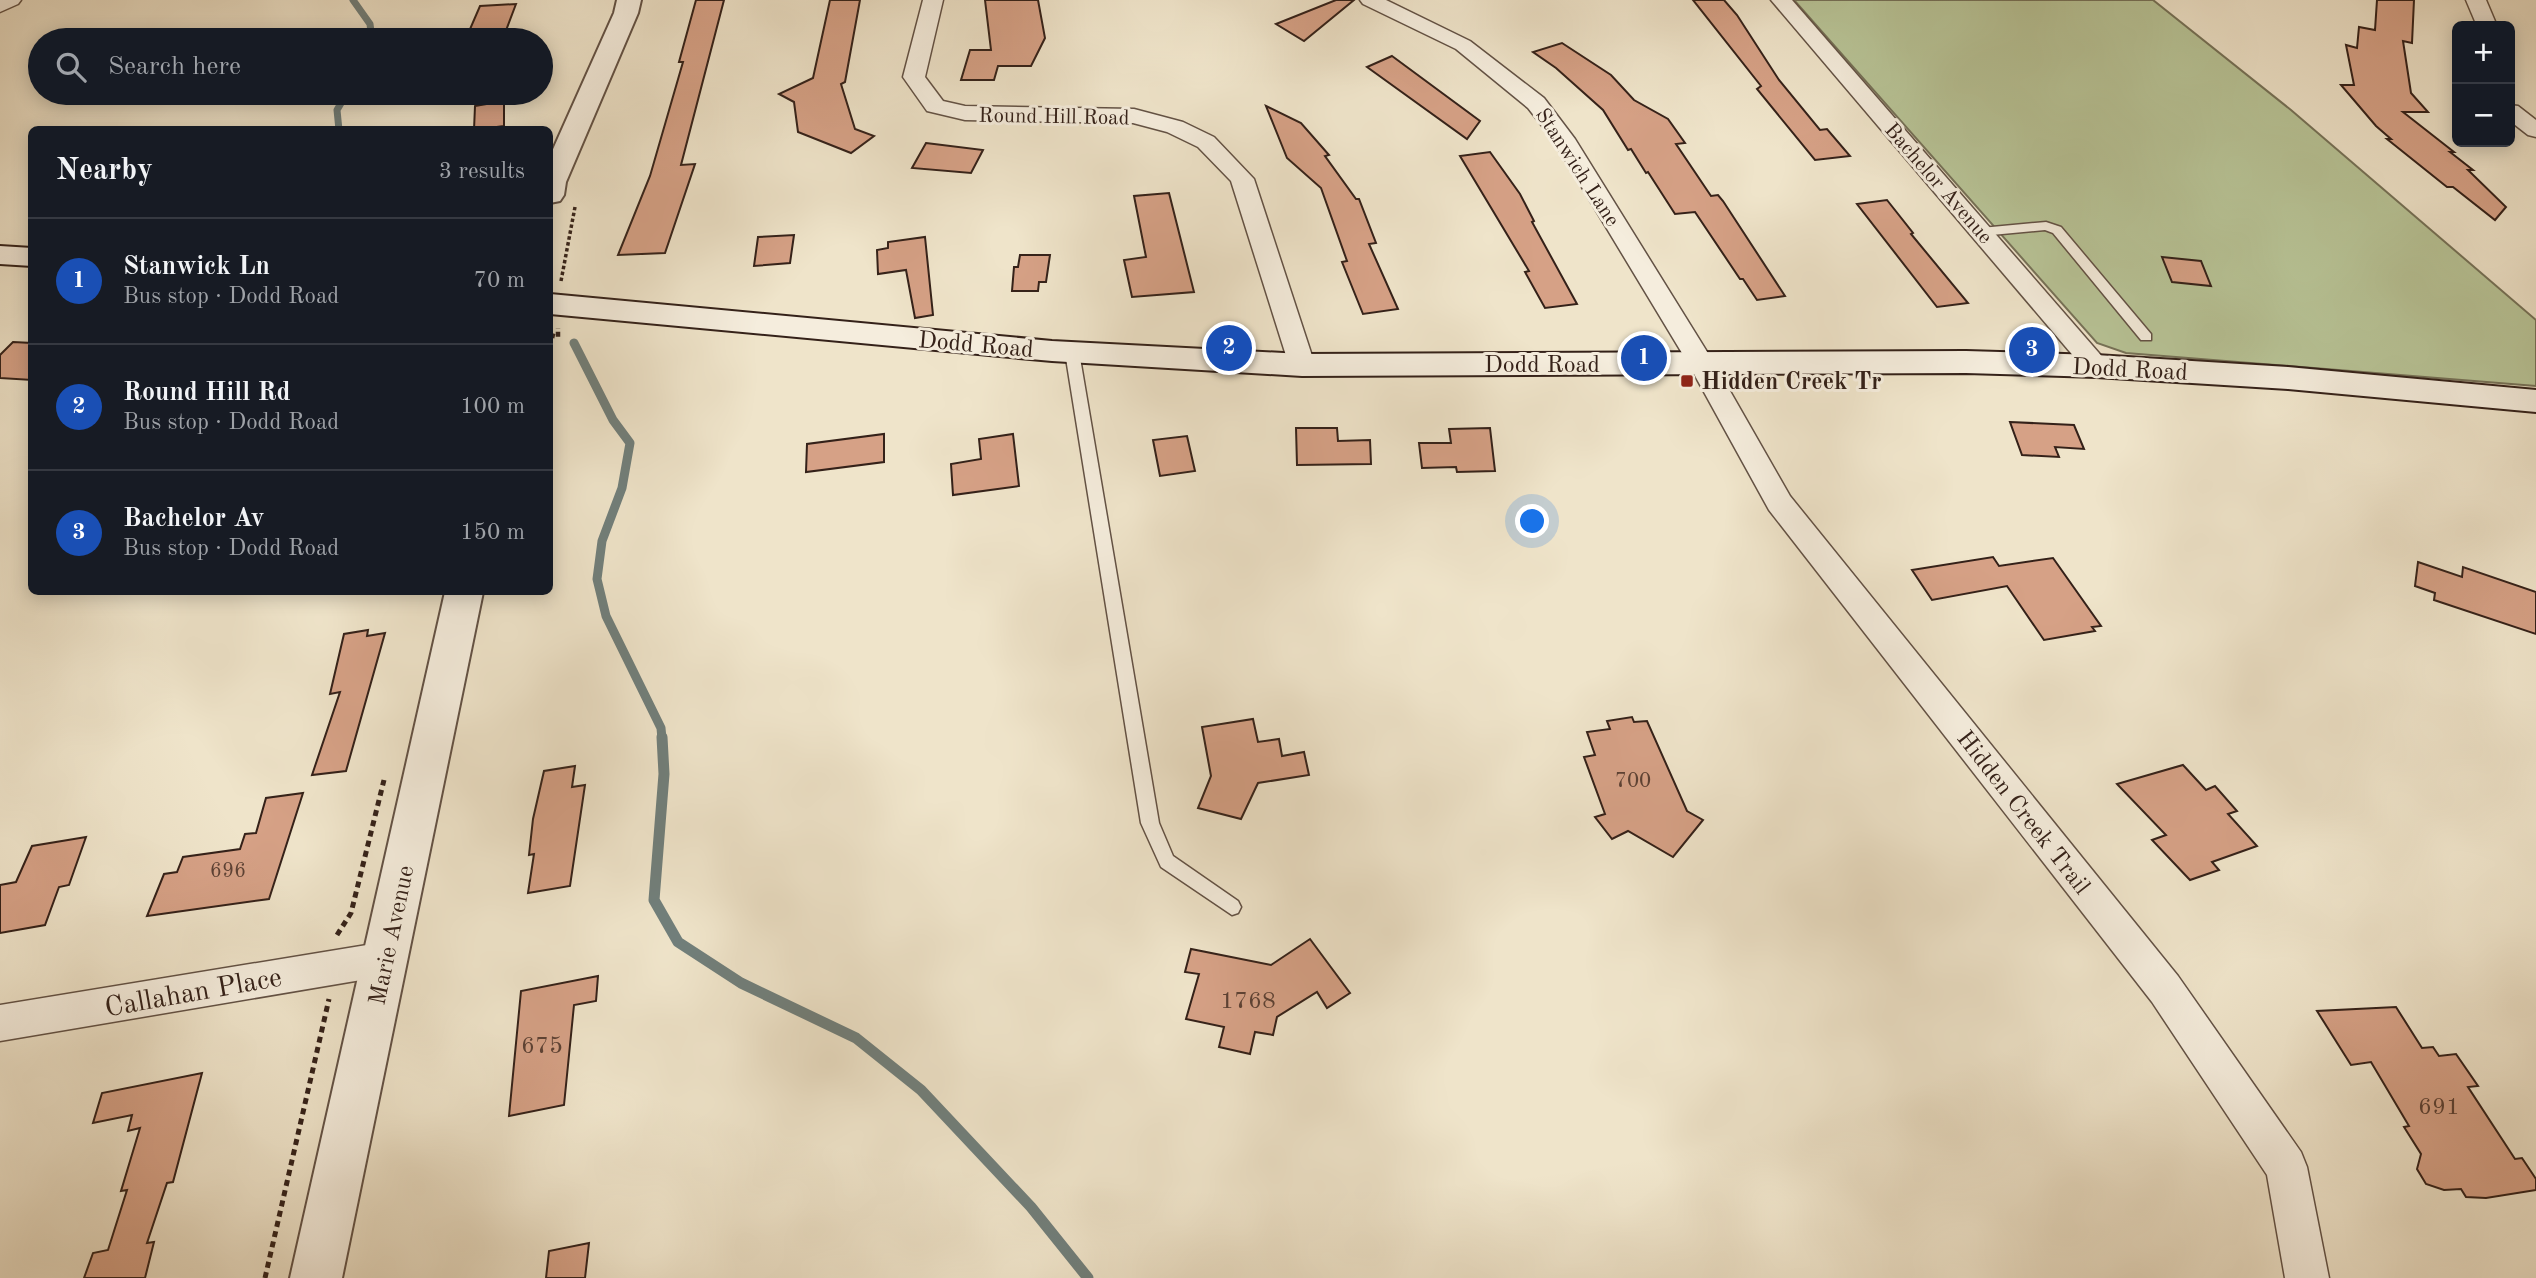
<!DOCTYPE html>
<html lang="en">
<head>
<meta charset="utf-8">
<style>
	body { margin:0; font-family:"Old Standard TT",serif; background:#20242c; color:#f1f3f6 }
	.controls { position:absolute; right:21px; top:21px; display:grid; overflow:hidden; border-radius:10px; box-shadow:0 4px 18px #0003 }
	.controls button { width:63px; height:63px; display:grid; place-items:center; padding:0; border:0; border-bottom:2px solid #363941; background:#171b24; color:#f1f3f6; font:35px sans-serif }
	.you { position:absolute; left:1533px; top:522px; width:24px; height:24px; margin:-18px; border:5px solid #fff; border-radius:50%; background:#1a73e8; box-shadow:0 0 0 10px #1a73e833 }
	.badge { display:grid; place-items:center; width:46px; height:46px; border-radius:50%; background:#db2777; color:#fff; font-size:23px; font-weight:700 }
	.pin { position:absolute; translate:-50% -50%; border:4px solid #fff; box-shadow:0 2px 7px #0006 }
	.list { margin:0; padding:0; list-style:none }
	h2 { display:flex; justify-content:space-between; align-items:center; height:91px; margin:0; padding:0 28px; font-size:30px }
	h2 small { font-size:23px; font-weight:400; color:#9ea1a6 }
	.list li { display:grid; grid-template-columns:46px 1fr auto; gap:21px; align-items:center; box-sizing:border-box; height:126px; padding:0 28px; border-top:2px solid #363941 }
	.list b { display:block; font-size:26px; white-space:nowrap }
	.list p { margin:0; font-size:23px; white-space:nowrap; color:#9ea1a6 }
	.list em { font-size:23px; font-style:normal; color:#9ea1a6 }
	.icon { flex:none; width:38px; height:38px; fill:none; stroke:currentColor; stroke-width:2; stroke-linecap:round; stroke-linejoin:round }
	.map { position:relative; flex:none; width:2536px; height:1278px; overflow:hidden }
	.search { position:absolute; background:#171b24; box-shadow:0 4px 18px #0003; left:28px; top:28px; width:525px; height:77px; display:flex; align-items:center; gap:18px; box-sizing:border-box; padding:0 24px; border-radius:38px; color:#9ea1a6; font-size:26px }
	.panel { position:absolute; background:#171b24; box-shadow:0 4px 18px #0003; left:28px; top:126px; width:525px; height:469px; border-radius:10px }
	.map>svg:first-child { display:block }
	.green { fill:#b8c497; stroke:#767258; stroke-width:2 }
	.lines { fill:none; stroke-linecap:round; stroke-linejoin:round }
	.stream-far2 { stroke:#717f7b; stroke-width:7 }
	.stream-far1 { stroke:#717f7b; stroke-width:9 }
	.stream { stroke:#717f7b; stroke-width:11 }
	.building { fill:#d6a186; stroke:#342119; stroke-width:2 }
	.service-casing { stroke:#635245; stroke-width:3 }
	.minor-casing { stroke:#635245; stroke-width:3 }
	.tertiary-casing { stroke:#635245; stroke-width:4 }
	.secondary-casing { stroke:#342119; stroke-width:4 }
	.path-far2 { stroke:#342119; stroke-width:3.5; stroke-dasharray:3.5 2.5; stroke-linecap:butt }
	.path-far1 { stroke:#342119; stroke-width:4.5; stroke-dasharray:5 3.5; stroke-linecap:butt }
	.path { stroke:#342119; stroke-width:5; stroke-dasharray:6 4.5; stroke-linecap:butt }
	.service { fill:#f5eddd; fill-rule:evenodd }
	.minor { fill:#f5eddd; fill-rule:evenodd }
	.tertiary { fill:#f5eddd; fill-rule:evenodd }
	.secondary { fill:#f5eddd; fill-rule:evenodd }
	.poi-dot { fill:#8f2418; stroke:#f5eddd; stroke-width:2.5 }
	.labels { text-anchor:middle; stroke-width:6; stroke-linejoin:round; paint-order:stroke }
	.far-street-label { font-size:21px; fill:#342119; stroke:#f5eddd }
	.number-label { font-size:21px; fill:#5c4134 }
	.street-label { font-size:24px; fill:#342119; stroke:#f5eddd }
	.poi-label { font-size:24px; font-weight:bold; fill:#342119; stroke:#f5eddd; text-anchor:start }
	.near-number-label { font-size:24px; fill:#5c4134 }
	.near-street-label { font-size:28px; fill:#342119; stroke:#f5eddd }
</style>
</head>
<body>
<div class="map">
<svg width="2536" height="1278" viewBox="0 0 2536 1278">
	<rect width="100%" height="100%" fill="#efe4ca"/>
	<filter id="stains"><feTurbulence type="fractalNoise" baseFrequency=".00286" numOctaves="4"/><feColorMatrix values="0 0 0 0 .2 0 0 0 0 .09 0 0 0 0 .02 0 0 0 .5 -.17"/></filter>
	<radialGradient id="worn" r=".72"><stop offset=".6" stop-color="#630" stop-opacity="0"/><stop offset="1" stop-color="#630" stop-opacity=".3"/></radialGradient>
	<polygon class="green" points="1794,0 2153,0 2291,110 2536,320 2536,386 2126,353 2097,343"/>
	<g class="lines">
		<g class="stream-far2">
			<polyline points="353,0 370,24 372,40"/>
			<polyline points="339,130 337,110 347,93"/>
		</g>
		<polyline class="stream-far1" points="574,343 613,420 630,443 622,488 602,541 597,579 606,616 661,728 662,739"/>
		<polyline class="stream" points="662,737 664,774 654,900 678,942 741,983 856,1038 921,1090 1031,1207 1088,1278"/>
	</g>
	<g class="building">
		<polygon points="696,0 724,0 681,165 695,164 665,253 618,255 650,176 683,62 679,62"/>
		<polygon points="830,0 860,0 845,82 841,84 855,129 874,136 851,153 798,132 794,102 779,94 813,78"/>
		<polygon points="985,0 1038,0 1045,38 1031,66 998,66 994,80 961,80 970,50 991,50"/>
		<polygon points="1336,0 1354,0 1304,41 1276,24"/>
		<polygon points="1693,0 1724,0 1737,15 1779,80 1820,130 1827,129 1850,156 1815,160 1757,89 1761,86"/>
		<polygon points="2377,0 2414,0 2412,43 2403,41 2411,93 2428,112 2403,112 2454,152 2450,152 2473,170 2468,170 2506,207 2495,220 2453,187 2447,187 2387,139 2391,139 2376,126 2341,85 2354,85 2346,45 2357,48 2359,27 2375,30"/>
		<polygon points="516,4 505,33 467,36 480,6"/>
		<polygon points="1562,43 1611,75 1634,100 1668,119 1685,143 1676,144 1711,196 1718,195 1723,201 1785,296 1757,300 1743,279 1740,279 1695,212 1675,214 1648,172 1646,173 1631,149 1628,150 1603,110 1556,68 1533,52"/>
		<polygon points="1392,56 1480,121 1467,139 1367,67"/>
		<polygon points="504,101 504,126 474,130 475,106"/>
		<polygon points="1266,106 1301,123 1329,155 1325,156 1356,199 1359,199 1376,243 1369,244 1398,309 1363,314 1342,262 1347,261 1321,188 1287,158"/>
		<polygon points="926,143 983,150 971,173 912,168"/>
		<polygon points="1490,152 1520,194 1534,221 1532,222 1577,304 1545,308 1525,272 1529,271 1460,156"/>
		<polygon points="1169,193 1194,292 1132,297 1124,260 1146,257 1134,196"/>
		<polygon points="1887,200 1913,233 1911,234 1968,303 1937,307 1857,204"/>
		<polygon points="794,235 790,263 754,266 758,237"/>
		<polygon points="925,237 933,315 915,318 906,270 878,274 877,250 888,248 888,242"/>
		<polygon points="1020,255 1050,255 1046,282 1039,282 1038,291 1012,291 1014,267 1018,267"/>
		<polygon points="2162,257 2201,261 2211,286 2172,282"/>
		<polygon points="13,342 32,343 32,380 0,378 0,355"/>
		<polygon points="2010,422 2074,425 2084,449 2055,447 2059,457 2022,455"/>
		<polygon points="1296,428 1337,428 1338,441 1370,440 1371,464 1297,465"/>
		<polygon points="1490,428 1495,471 1457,472 1456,467 1422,468 1419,443 1451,443 1449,429"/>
		<polygon points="884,434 884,462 806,472 807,444"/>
		<polygon points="1013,434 1019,486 953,495 951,464 981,459 979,439"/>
		<polygon points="1187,436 1195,471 1160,476 1153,440"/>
		<polygon points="1993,557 1999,566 2053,558 2101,626 2092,627 2095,631 2044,640 2007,586 1932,600 1912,570"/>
		<polygon points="2418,562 2462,577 2463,567 2536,592 2536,634 2434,600 2435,593 2415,586"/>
		<polygon points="368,630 367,636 385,633 346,771 312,775 340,692 330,694 344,634"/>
		<polygon points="1632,717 1634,722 1647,721 1687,811 1703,820 1673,857 1628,831 1612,839 1595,817 1605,814 1584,757 1595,755 1587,732 1610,729 1607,721"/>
		<polygon points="1253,719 1258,742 1279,739 1282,756 1304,752 1309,775 1258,783 1241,819 1198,808 1211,776 1202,727"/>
		<polygon points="2183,765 2206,790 2215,786 2237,811 2228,814 2257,846 2212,862 2219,870 2190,880 2152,840 2166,835 2117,784"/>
		<polygon points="575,766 572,787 585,785 570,886 528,893 534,854 529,855 533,819 544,771"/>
		<polygon points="303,793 269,899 147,916 164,874 177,872 183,857 240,849 245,834 256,833 266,798"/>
		<polygon points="86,837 69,885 59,887 45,925 0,933 0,885 16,882 32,846"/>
		<polygon points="1310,939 1350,993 1327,1008 1317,992 1277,1017 1273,1035 1255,1032 1250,1054 1219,1047 1224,1027 1186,1019 1199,974 1185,972 1191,949 1271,965"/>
		<polygon points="598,976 596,1001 574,1005 564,1105 509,1116 521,991"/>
		<polygon points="2396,1007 2422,1048 2433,1047 2439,1056 2456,1054 2478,1086 2468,1087 2515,1159 2522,1158 2536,1179 2536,1190 2486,1198 2466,1197 2461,1189 2444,1190 2426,1184 2417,1169 2421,1154 2404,1127 2409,1126 2371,1062 2351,1065 2317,1011"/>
		<polygon points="202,1073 173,1182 167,1183 147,1243 154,1242 145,1278 84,1278 93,1253 108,1250 127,1190 121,1191 140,1128 128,1131 132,1115 93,1123 102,1093"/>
		<polygon points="589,1243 585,1278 546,1278 549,1251"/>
	</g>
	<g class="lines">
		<defs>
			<g id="service">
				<polygon points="2046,222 2061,227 2151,334 2151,340 2141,340 2053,233 2045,230 1981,236 1975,232 1981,228"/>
				<polygon points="1072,348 1079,352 1159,823 1173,856 1238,901 1241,907 1238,913 1232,915 1161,867 1141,823 1065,352"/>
			</g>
			<g id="minor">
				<polygon points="0,0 21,0 18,4 0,12"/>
				<polygon points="923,0 943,0 925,77 943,101 965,106 1134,109 1183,122 1214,137 1254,179 1315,365 1311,371 1302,374 1293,371 1289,365 1231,181 1198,147 1167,132 1133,123 965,120 927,111 903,77"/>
				<polygon points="1360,0 1386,0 1470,41 1544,98 1575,139 1714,363 1790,496 2178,976 2301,1152 2307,1167 2329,1278 2285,1278 2267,1175 2152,1002 1769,510 1688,363 1554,141 1528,108 1456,49 1363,4"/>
				<polygon points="1771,0 1792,0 2105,360 2109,366 2105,372 2096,375 2087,372"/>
				<polygon points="2466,0 2486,0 2497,26 2477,26"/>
				<polygon points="2510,105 2518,106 2536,120 2536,137 2528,135 2510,121"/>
				<polygon points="385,942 398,947 404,959 398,971 385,976 0,1041 0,1005"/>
			</g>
			<g id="tertiary">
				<polygon points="617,0 641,0 638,13 566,182 564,195 560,201 550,203 550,156 614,13"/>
				<polygon points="445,592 483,592 342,1278 290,1278"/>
			</g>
			<g id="secondary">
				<polygon points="0,246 32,248 32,266 0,264"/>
				<polygon points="550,294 1052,341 1302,354 1966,351 2096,355 2288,367 2536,390 2536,412 2288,389 2096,377 1966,373 1302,376 1052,361 550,314"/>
			</g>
		</defs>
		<use href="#service" class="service-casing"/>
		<use href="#minor" class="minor-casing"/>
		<use href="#tertiary" class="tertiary-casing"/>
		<use href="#secondary" class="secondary-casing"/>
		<polyline class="path-far2" points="561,281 575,207"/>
		<polyline class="path-far1" points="550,335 558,337 558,328"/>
		<g class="path">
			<polyline points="337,935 351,913 384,780"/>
			<polyline points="265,1278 329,999"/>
		</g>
		<use href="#service" class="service"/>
		<use href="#minor" class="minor"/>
		<use href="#tertiary" class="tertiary"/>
		<use href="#secondary" class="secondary"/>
	</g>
	<rect class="poi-dot" x="1680" y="374" width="14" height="14" rx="3.5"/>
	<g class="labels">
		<g class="far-street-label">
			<text transform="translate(1054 116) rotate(1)" y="7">Round Hill Road</text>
			<text transform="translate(1578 167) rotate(57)" y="7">Stanwich Lane</text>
			<text transform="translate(1939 183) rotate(49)" y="7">Bachelor Avenue</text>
		</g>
		<g class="number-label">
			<text x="1633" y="787">700</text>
			<text x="228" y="877">696</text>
		</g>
		<g class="street-label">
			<text transform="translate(976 344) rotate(5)" y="8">Dodd Road</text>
			<text x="1542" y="372">Dodd Road</text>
			<text transform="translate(2130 369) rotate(3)" y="8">Dodd Road</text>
			<text transform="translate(2024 812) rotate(52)" y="8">Hidden Creek Trail</text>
			<text transform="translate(391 935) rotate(-78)" y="8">Marie Avenue</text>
		</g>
		<g class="poi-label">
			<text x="1701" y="389">Hidden Creek Tr</text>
		</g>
		<g class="near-number-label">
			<text x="1248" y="1008">1768</text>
			<text x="542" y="1053">675</text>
			<text x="2439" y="1114">691</text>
		</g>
		<g class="near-street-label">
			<text transform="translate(193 991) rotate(-10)" y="10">Callahan Place</text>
		</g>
	</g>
	<rect width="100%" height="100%" filter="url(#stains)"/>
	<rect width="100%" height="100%" fill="url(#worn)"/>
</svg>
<div class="controls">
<button>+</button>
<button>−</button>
</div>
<div class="you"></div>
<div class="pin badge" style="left:1644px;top:358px;background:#1a4fb4">1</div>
<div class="pin badge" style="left:1229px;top:348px;background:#1a4fb4">2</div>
<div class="pin badge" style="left:2032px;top:350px;background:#1a4fb4">3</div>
<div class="search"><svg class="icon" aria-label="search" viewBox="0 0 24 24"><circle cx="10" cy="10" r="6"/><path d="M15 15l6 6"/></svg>Search here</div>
<section class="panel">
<h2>Nearby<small>3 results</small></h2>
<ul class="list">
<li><span class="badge" style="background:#1a4fb4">1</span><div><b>Stanwick Ln</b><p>Bus stop · Dodd Road</p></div><em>70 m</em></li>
<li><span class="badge" style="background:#1a4fb4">2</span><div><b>Round Hill Rd</b><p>Bus stop · Dodd Road</p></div><em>100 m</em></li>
<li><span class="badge" style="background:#1a4fb4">3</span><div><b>Bachelor Av</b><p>Bus stop · Dodd Road</p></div><em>150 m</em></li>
</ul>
</section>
</div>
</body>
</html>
